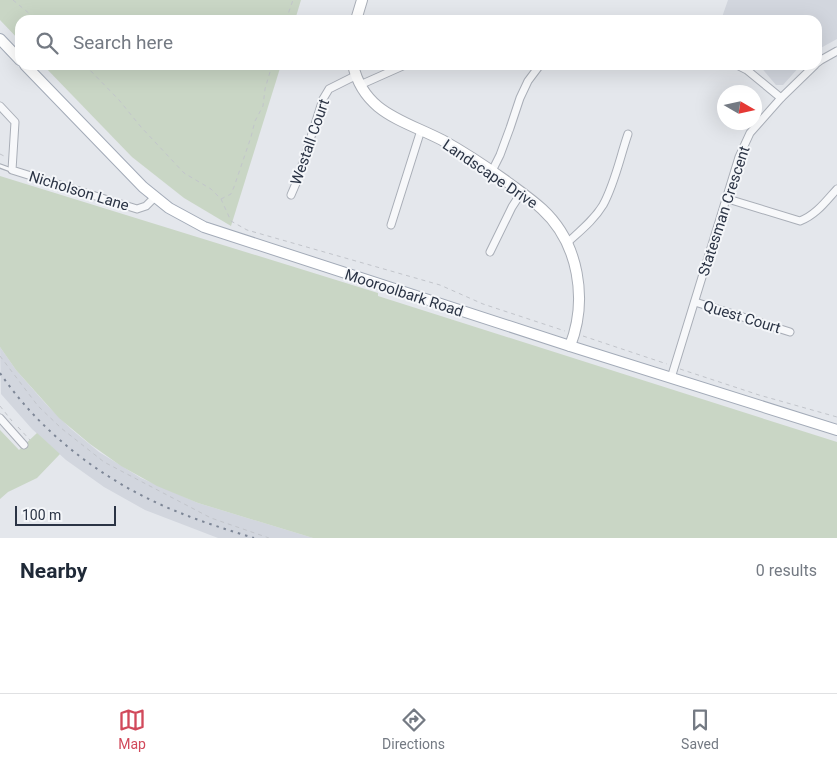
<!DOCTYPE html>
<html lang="en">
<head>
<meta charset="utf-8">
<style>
	body { margin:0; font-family:Roboto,sans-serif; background:#f6f6f7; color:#1f2937 }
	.compass { position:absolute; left:717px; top:85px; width:45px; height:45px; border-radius:50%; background:#fff; box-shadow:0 5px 20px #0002; rotate:99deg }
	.scale { position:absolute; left:15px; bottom:12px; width:101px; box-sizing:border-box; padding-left:5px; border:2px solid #2b3445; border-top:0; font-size:14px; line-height:18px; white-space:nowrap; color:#2b3445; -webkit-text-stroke:4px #f4f6f9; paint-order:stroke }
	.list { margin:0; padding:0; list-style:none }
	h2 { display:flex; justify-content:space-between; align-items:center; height:65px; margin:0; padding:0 20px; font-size:21px }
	h2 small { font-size:16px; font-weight:400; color:#747a83 }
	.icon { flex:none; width:28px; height:28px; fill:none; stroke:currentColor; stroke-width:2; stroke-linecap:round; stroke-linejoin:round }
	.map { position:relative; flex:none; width:837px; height:538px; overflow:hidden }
	.search { position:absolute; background:#fff; box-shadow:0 5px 20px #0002; left:15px; right:15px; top:15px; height:55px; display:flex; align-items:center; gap:12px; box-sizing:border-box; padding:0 18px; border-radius:15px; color:#747a83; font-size:19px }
	.sheet { height:155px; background:#fff }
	nav { display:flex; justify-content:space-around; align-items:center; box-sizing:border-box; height:70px; border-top:1px solid #e0e1e3; background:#fff; font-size:14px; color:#747a83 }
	nav a { display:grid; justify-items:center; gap:2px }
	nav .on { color:#d1495b }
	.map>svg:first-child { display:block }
	.built { fill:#d2d6de }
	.green { fill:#c9d6c5 }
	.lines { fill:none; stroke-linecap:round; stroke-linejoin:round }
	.lane-casing { stroke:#a9aeb7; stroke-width:5.5 }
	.street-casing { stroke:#a9aeb7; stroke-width:9 }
	.secondary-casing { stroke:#a9aeb7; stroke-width:12 }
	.primary-casing { stroke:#a3abb8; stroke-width:12 }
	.path { stroke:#c2c5cb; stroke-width:1; stroke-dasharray:4 4; stroke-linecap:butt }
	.lane { stroke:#f7f8fa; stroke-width:3 }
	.street { stroke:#f7f8fa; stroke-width:7 }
	.secondary { stroke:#fff; stroke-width:10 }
	.primary { stroke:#fff; stroke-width:10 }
	.rail { stroke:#7d8696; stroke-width:2; stroke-dasharray:2.5 5; stroke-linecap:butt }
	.labels { text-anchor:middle; stroke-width:4; stroke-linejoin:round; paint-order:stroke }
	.street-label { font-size:15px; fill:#2b3445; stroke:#f4f6f9 }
</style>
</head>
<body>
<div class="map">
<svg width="837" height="538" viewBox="0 0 837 538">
	<rect width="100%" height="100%" fill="#e4e7ec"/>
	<g class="built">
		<polygon points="728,0 837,0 837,39 817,50 817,20 721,20"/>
		<polygon points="759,65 801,65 783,85 776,85"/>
		<polygon points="0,347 16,370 45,403 71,429 99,452 141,478 198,503 313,538 218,538 145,510 104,487 66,460 32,429 1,394"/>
	</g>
	<g class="green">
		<polygon points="0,0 301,0 295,20 20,20 20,41 0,20"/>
		<polygon points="43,65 281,65 231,226 184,198 132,157"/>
		<polygon points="0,176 378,293 378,296 837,442 837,538 313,538 198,503 157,486 121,466 90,444 59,418 16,370 0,347"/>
		<polygon points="0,430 19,450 37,433 60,454 37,478 8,492 0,499"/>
	</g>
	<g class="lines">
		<defs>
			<polyline id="lane" points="0,166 11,170"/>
			<g id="street">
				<polyline points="817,63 821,60 837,51"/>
				<polyline points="737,65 747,70 781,98"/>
				<polyline points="360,85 405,65"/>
				<polyline points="0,106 15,122 12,170 137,209 146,206 155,197"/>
				<polyline points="492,171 500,155 510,128 520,98 528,81 540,65"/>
				<polyline points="291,195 297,181 323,99 329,89 355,76"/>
				<path d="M728,199L800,221C816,215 826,201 837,189"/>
				<polyline points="391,225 421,130"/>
				<path d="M567,243C580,231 594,220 603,205C615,183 620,157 628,134"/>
				<polyline points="490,252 512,207 521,193"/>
				<polyline points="695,302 790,332"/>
				<polyline points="671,378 739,157 750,133 781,98 815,65"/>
				<polyline points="0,418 24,445"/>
			</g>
			<g id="secondary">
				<polyline points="356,20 362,0"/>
				<path d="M353,65C364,113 403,120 442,140C464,152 485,166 506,181C518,190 531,199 542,209C579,243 588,300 570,346"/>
			</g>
			<g id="primary">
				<polyline points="0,39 20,60"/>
				<polyline points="25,65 143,187 169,208 204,227 570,346 837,430"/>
			</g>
		</defs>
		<use href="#lane" class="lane-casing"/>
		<use href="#street" class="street-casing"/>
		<use href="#secondary" class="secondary-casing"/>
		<use href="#primary" class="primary-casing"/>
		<g class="path">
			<polyline points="13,0 37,20"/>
			<polyline points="286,20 293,0"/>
			<polyline points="85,65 119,100 141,127 184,173 211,189 221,199 231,221 247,230 440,285 483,304 565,331"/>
			<polyline points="0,154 6,157"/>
			<polyline points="221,199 231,194 234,187 251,137 255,121 263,106 265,89 272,65"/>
			<polyline points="583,336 667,364"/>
			<polyline points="0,356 38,406 61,428 104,462 211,518 269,538"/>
			<polyline points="680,369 759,395 837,417"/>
			<polyline points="0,406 12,421"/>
			<polyline points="18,427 30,440"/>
		</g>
		<use href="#lane" class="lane"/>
		<use href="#street" class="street"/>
		<use href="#secondary" class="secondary"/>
		<use href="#primary" class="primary"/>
		<path class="rail" d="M0,373C43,436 108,484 178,512C202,522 228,530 254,538"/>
	</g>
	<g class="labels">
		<g class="street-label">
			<text transform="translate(310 142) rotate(-71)" y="5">Westall Court</text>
			<text transform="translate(490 174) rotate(34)" y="5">Landscape Drive</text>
			<text transform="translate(79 191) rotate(17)" y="5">Nicholson Lane</text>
			<text transform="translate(724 211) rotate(-72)" y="5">Statesman Crescent</text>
			<text transform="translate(404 293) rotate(18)" y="5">Mooroolbark Road</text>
			<text transform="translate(742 317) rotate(17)" y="5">Quest Court</text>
		</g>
	</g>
</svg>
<svg class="compass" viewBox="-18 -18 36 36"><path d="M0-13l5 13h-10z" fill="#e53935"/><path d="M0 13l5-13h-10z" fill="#747a83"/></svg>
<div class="scale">100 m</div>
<div class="search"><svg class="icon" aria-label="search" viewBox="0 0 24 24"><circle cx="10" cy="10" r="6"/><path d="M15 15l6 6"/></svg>Search here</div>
</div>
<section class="sheet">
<h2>Nearby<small>0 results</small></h2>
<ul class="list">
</ul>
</section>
<nav>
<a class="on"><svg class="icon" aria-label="map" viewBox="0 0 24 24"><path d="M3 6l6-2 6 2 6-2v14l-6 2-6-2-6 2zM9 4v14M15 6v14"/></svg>Map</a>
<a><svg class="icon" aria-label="directions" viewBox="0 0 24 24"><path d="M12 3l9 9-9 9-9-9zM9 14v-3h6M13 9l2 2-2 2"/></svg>Directions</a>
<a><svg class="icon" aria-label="saved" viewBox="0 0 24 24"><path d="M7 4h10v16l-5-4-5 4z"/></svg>Saved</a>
</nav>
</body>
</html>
